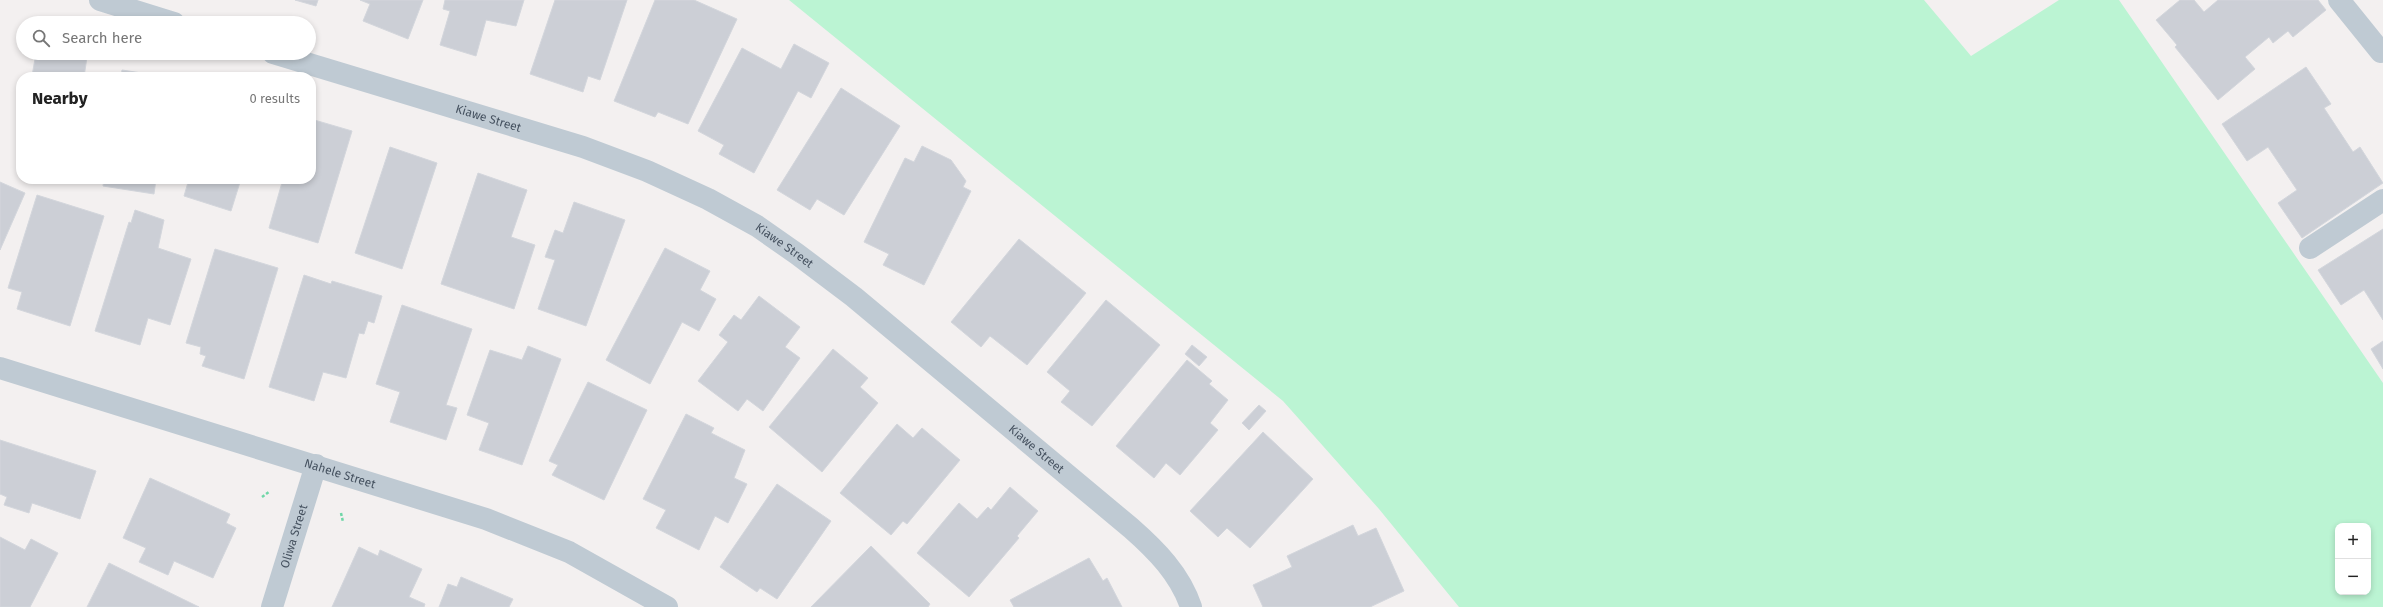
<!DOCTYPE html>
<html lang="en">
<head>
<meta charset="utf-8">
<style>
	body { margin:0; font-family:"Fira Sans",sans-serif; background:#f6f6f6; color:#222 }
	.controls { position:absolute; right:12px; bottom:12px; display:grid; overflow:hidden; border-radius:8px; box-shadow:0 2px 6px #0003 }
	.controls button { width:36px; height:36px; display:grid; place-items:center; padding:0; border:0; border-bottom:1px solid #e0e0e0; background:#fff; color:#222; font:20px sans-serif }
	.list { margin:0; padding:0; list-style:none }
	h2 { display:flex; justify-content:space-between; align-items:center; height:52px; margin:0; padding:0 16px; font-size:17px }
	h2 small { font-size:13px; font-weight:400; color:#767676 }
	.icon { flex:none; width:22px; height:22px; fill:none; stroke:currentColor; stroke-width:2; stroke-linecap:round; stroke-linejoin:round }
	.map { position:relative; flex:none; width:2383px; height:607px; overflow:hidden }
	.search { position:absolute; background:#fff; box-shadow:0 2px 6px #0003; left:16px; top:16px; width:300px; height:44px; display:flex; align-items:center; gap:10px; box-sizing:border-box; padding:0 14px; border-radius:22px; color:#767676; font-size:15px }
	.panel { position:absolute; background:#fff; box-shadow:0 2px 6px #0003; left:16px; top:72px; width:300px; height:112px; border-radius:16px }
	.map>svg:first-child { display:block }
	.green { fill:#bbf4d3; fill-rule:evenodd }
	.building { fill:#cccfd6; stroke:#d3d6dc }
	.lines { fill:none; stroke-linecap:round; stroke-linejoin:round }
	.path { stroke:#6fd6a7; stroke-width:2.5; stroke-dasharray:3 2; stroke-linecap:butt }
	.minor { stroke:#bfcad3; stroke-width:22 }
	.labels { text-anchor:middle; stroke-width:3; stroke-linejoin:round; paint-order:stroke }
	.street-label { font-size:12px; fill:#465260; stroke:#fff }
</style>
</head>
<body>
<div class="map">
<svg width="2383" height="607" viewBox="0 0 2383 607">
	<rect width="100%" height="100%" fill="#f3f0f0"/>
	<path class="green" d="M789,0H1924L1971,56L2059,0H2119L2383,383V607H1459L1379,509L1283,401ZM2338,526H2368V592H2338Z"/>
	<g class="building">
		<polygon points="295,0 318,0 316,6"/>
		<polygon points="360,0 423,0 408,39 363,21 370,4"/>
		<polygon points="445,0 524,0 516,26 486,20 476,56 440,45 450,11 443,9"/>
		<polygon points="555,0 627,0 600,80 588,76 583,92 530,74"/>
		<polygon points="655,0 694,0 737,19 688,124 658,112 655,117 614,101"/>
		<polygon points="2180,0 2194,0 2204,12 2218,0 2318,0 2326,10 2293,37 2288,31 2273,43 2269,37 2245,57 2255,69 2218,100 2175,47 2177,45 2156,20"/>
		<polygon points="794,44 829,63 811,98 798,91 754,173 719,154 724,145 698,131 742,48 781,69"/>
		<polygon points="36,53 61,53 87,57 84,77 24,77 24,75 32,76"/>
		<polygon points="2306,67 2331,104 2324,108 2353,152 2360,147 2383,183 2302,238 2278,203 2297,190 2268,147 2247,161 2222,124"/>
		<polygon points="122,70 168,77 121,77"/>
		<polygon points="841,88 900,126 844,215 817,199 810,210 777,190"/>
		<polygon points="311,119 352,131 318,243 269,228 283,179 311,179"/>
		<polygon points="922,146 951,160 966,181 963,187 971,191 924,285 883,265 889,254 864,242 905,158 914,162"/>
		<polygon points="390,147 437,163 402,269 355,253"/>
		<polygon points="478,173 527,190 511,237 535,245 514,309 441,284"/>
		<polygon points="104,179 156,179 154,194 103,186"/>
		<polygon points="189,179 241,179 231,211 184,196"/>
		<polygon points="0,182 25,193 0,250"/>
		<polygon points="37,195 104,216 70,326 17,309 22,292 8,288"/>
		<polygon points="574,202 625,220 586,326 538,309 555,260 545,257 555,230 563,233"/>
		<polygon points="135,210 164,220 158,248 191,259 170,325 148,318 140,345 95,331 129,222 131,223"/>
		<polygon points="2383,229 2383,320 2364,290 2341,305 2318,270"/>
		<polygon points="1019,239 1086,293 1027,365 990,336 981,347 951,322"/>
		<polygon points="665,248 710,271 700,290 716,299 699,331 682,322 650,384 606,360"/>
		<polygon points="215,249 278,268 244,379 202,366 206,356 200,354 201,347 186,343"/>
		<polygon points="304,275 331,284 332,281 382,296 374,323 368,321 364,334 359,333 346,378 323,372 314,401 269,387"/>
		<polygon points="759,296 800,327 785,347 800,358 763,411 747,399 738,411 698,381 728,342 719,335 734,315 741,320"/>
		<polygon points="1106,300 1160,345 1092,426 1061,402 1070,391 1047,372"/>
		<polygon points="402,305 472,329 446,405 457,408 446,440 390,422 400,392 376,384"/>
		<polygon points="2383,341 2383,369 2371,349"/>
		<polygon points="1192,345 1207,357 1199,366 1185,354"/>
		<polygon points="528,346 561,359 522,465 479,450 489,423 467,415 490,350 522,360"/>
		<polygon points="833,349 868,378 860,387 878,403 822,472 769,427"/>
		<polygon points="1187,360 1212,381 1209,384 1228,400 1210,423 1218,430 1180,475 1166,463 1154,478 1116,446"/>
		<polygon points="588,382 647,410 604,500 552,475 558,465 549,461"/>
		<polygon points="1259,405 1266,411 1249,430 1242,423"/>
		<polygon points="686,414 714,428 711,433 745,450 734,478 747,484 728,523 715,516 699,550 656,528 666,510 643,499"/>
		<polygon points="897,424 913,438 922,428 960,460 907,524 903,521 891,535 840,493"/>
		<polygon points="1263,432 1313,479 1250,548 1227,528 1218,537 1190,511"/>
		<polygon points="0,440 96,471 80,519 32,503 29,513 4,505 7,497 0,494"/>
		<polygon points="150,478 230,514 226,523 236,528 213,578 174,561 168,575 139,562 146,548 123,538"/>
		<polygon points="777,484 831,521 777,599 760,588 757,592 720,567"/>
		<polygon points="1010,487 1038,511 1017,536 1019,538 969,597 917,553 959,503 977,519 988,507 991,510"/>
		<polygon points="1353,525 1358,536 1376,528 1404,591 1370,607 1263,607 1253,585 1292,567 1287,556"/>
		<polygon points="0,537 25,550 31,539 58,553 30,607 0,607"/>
		<polygon points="871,546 930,604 928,607 811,607"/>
		<polygon points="359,547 378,556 380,550 422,569 409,597 425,604 424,607 332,607"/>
		<polygon points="1089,558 1103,581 1107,578 1122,607 1014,607 1010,600"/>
		<polygon points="109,563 199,607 87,607"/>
		<polygon points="461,577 513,599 509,607 439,607 448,584 457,587"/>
	</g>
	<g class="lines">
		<g class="path">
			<polyline points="262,497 269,492"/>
			<polyline points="341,513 343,522"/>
		</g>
		<g class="minor">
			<polyline points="100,0 174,23"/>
			<polyline points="2339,0 2381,52"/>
			<path id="s1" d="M273,53L583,147L647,171L708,199L757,226L797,254L854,297L1131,528C1156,550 1180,574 1191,607"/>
			<polyline points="2310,248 2383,200"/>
			<path id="s2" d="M0,368L486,519L569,552L667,607"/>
			<path id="s3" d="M272,607L316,465"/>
		</g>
	</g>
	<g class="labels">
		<g class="street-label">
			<text dy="4" stroke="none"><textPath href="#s1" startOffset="225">Kiawe Street</textPath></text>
			<text dy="4" stroke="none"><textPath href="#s1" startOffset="549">Kiawe Street</textPath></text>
			<text dy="4" stroke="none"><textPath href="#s1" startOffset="873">Kiawe Street</textPath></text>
			<text dy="4" stroke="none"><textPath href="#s2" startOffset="356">Nahele Street</textPath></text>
			<text dy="4" stroke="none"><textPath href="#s3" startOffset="74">Oliwa Street</textPath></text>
		</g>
	</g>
</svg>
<div class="controls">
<button>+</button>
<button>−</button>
</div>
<div class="search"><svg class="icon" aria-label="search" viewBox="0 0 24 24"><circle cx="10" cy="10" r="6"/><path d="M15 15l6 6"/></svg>Search here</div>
<section class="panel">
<h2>Nearby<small>0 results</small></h2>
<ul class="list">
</ul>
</section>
</div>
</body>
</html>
